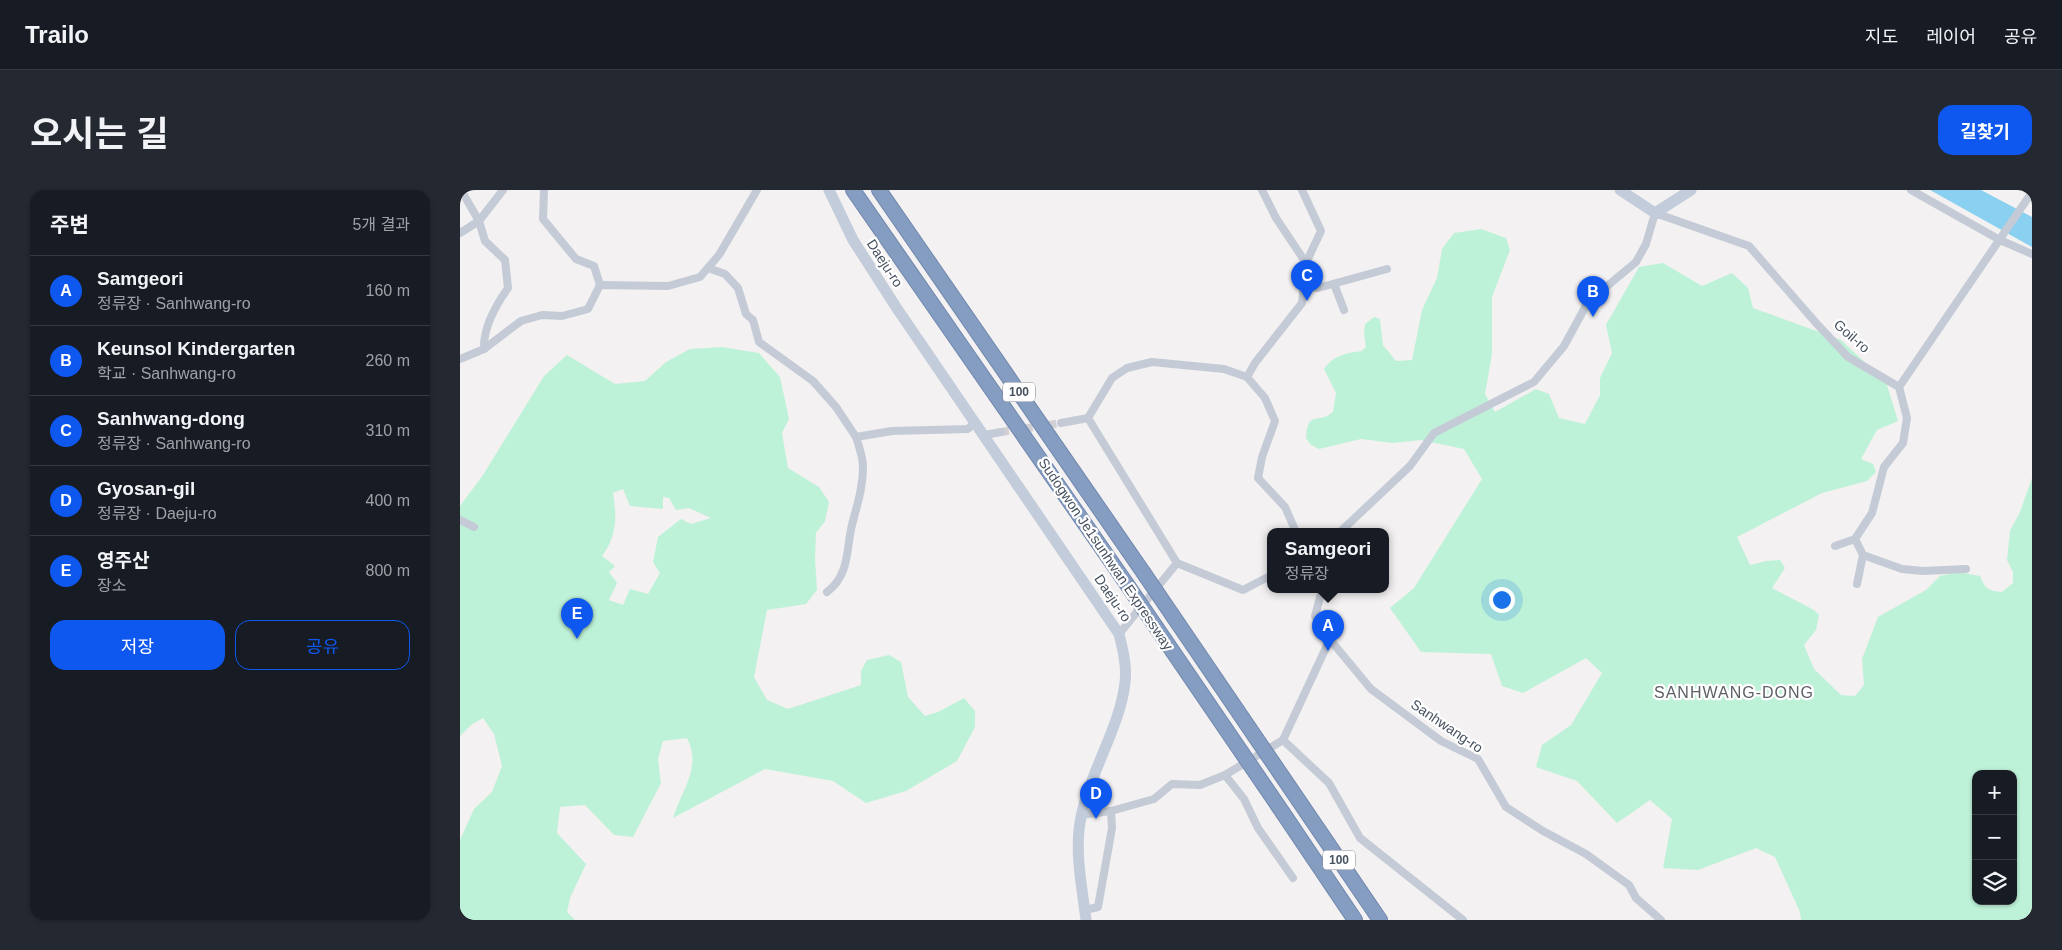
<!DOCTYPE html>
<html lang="ko">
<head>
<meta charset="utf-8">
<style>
	body { margin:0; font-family:Helvetica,"Noto Sans KR",sans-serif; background:#242831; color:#f1f3f6 }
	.controls { position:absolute; right:15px; bottom:15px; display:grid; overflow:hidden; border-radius:10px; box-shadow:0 1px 4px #0004 }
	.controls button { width:45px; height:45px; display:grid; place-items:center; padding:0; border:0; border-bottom:1px solid #363941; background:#171b24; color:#f1f3f6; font:25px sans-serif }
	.you { position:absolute; left:1041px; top:409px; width:18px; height:18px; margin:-12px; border:4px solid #fff; border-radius:50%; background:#1a73e8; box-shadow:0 0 0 8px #1a73e833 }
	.badge { display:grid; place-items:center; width:32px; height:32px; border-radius:50%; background:#0f58ef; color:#fff; font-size:16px; font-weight:700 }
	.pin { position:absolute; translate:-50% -41px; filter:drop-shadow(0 1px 2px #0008) }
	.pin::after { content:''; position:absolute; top:26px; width:18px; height:15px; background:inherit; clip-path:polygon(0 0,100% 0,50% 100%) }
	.popup { position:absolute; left:807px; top:338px; width:122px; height:65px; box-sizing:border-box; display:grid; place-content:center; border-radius:10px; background:#171b24; filter:drop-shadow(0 1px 4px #0005); font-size:16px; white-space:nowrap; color:#9ea1a6 }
	.popup b { font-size:19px; color:#f1f3f6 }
	.popup::after { content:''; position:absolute; left:50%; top:100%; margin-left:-10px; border:10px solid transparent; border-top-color:#171b24 }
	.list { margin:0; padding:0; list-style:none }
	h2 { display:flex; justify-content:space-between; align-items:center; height:65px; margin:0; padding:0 20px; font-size:21px }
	h2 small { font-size:16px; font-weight:400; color:#9ea1a6 }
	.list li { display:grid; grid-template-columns:32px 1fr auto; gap:15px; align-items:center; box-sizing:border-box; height:70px; padding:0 20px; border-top:1px solid #363941 }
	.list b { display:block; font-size:19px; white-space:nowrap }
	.list p { margin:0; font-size:16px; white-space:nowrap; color:#9ea1a6 }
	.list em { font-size:16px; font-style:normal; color:#9ea1a6 }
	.actions { display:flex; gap:10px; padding:15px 20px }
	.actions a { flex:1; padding:11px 0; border:1px solid #0f58ef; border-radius:15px; text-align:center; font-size:18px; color:#0f58ef }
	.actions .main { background:#0f58ef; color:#fff }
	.icon { flex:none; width:28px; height:28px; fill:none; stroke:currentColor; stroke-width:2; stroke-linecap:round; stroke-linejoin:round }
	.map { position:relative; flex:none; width:1572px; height:730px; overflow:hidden; border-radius:15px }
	header { display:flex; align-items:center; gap:30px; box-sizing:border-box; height:70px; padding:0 25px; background:#171b24; border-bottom:1px solid #363941 }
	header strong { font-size:24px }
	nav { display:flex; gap:28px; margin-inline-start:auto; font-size:18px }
	.intro { display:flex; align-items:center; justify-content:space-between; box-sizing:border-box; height:120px; padding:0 30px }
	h1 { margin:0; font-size:35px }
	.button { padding:12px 22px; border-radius:15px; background:#0f58ef; color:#fff; font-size:18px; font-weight:700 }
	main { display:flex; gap:30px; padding:0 30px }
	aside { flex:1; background:#171b24; border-radius:15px; box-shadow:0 1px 4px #0004 }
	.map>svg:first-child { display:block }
	.green { fill:#bef2d8; fill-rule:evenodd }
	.water { fill:#89d0f1 }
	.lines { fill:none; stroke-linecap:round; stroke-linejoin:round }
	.street-tunnel { stroke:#d1d1d4; stroke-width:8; stroke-dasharray:8 4; stroke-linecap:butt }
	.highway-casing { stroke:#7188ae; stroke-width:16 }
	.street { stroke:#c4cbd6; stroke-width:8 }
	.secondary { stroke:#c3ccda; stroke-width:11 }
	.highway { stroke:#869dc2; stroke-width:14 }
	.highway-bridge-casing { stroke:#7188ae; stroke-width:16; stroke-linecap:butt }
	.highway-bridge { stroke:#869dc2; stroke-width:14 }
	.labels { text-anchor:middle; stroke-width:4.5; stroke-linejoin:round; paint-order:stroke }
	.shield { fill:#fff; stroke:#7e8690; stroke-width:1 }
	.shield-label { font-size:12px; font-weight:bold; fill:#475260 }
	.street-label { font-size:14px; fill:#475260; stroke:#fff }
	.quarter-label { font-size:16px; letter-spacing:1px; fill:#5d6066; stroke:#fff }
</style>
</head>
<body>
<header>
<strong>Trailo</strong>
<nav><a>지도</a><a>레이어</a><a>공유</a></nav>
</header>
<div class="intro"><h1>오시는 길</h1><a class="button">길찾기</a></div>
<main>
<aside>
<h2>주변<small>5개 결과</small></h2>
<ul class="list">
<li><span class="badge">A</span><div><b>Samgeori</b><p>정류장 · Sanhwang-ro</p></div><em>160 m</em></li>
<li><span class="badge">B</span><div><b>Keunsol Kindergarten</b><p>학교 · Sanhwang-ro</p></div><em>260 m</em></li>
<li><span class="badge">C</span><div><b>Sanhwang-dong</b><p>정류장 · Sanhwang-ro</p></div><em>310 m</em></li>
<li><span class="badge">D</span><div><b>Gyosan-gil</b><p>정류장 · Daeju-ro</p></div><em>400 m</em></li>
<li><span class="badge">E</span><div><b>영주산</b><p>장소</p></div><em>800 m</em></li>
</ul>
<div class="actions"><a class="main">저장</a><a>공유</a></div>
</aside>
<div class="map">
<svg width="1572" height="730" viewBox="0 0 1572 730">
	<rect width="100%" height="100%" fill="#f3f1f1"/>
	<g class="green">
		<path d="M1021,39L1046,48L1050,60L1032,107V164L1025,204L1035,222L1076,199L1089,204L1099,228L1125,234L1140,205V188L1152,163L1146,135L1179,77L1203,73L1242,96L1272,83L1288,98L1293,118L1381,150L1426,192L1438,231L1417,240L1401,269L1413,274L1416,282L1407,291L1362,303L1277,347L1290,375L1306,371L1320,370L1325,378L1312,398L1354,420L1359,425L1356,440L1344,455L1354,479L1381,505L1395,506L1404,495L1402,469L1418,427L1466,400L1480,386L1498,382L1520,386C1525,399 1529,401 1542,402L1553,393V382L1547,370L1550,341L1560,322L1572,288V730H1341L1340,722L1315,667L1296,658L1238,680L1203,678L1212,629L1190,610L1157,633L1117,591L1076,577L1082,555L1111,535L1142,483L1126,468L1063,503L1042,496L1031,464L961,462L930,418L954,398L1022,289L1004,259L961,250L933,253L901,249L859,259L851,255L846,248C848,219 858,235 873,222L876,203L864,179C874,165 886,163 902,161L906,157L904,144L905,134L914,127L920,129L923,155L936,171L952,170L962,120L977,88L982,59L994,43ZM1516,584H1553V711H1516Z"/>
		<path d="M262,157L299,163L320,187L329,229L322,243L328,278L359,297L369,312L365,331L356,343L355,368L357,400L346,414L307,420L294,487L307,510L328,519L401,495V481L407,470L429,465L441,472L448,507L465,526L478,522L504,508L515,521V537L497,571L446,601L406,613L373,591L305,579L213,628C222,599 242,578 227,548L203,551L198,569L201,593L173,647L154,645L125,615L100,617L97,643L126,674L110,708L107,722L115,730H0V650L14,619L32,602L42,576L34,544L23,528L11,535L0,546V316L23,285L84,186L107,165L155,194L185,191L206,172L230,159ZM163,299L170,316L203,319V307L209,308L216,320L229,318L251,328L231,334L221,329L198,347L193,372L200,383L188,404L170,399L163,415L149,410L157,393L149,382L155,376L142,366C157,346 157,327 153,303Z"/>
	</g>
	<polygon class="water" points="1470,0 1521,0 1572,27 1572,57"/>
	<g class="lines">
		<polyline class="street-tunnel" points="541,242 601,233"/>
		<defs>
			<g id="highway">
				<polyline points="393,0 666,393"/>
				<polyline points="419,0 683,382"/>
				<polyline points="839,611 920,730"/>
				<polyline points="823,623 895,730"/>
			</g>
		</defs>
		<use href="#highway" class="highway-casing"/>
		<g class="street">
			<polyline points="84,0 83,29 116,69 134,76 140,95"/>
			<polyline points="842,0 861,41 846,73"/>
			<polyline points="1451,0 1540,50 1572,64"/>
			<polyline points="0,43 19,31 1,0"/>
			<polyline points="248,78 265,84 278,98 286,124 293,130 299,152 353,191 376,217 396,247"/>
			<polyline points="874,94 884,120"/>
			<polyline points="843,96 858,98 927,79"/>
			<path d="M24,159C23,137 36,115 48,98L45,70L25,51L19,31L43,0"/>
			<polyline points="0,169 24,159 61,131 82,125 102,126 128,119 140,95 208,96 240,87 259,65 297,0"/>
			<polyline points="787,187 795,173 842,113 846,73 816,28 802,0"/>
			<polyline points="1439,197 1572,2"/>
			<polyline points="628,228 652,188 667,178 692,172 764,179 787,187 805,208 815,231 802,267 798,288 825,317 836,342"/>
			<polyline points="628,228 717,373 659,444"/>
			<polyline points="601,233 628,228"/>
			<polyline points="524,245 541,242"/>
			<polyline points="0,330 14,337"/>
			<polyline points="880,342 950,276 974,243 1074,192 1104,156 1128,112 1176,72 1186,54 1195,23 1289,56 1357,134 1388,167 1439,197 1447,228 1443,253 1424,277 1412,323 1395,349 1403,365 1442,379 1463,381 1506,379"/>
			<polyline points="1375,356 1395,349"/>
			<polyline points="717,373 783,400 810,386"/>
			<polyline points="1397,394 1403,365"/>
			<polyline points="862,400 855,426 867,446 911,499 981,551 1018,569 1046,617 1083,641 1126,664 1169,695 1176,708 1201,730"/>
			<path d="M367,402C390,385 386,359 392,335C397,315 403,298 403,277C403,267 399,256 396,247L432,241L508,239L515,232"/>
			<polyline points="823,550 869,593 900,648 1003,730"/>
			<polyline points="765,585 784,609 798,638 833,688"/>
			<polyline points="621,625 651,621 694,609 712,594 740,595 765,585 823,550 870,449"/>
			<polyline points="625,720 638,717 652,638 651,621"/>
		</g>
		<g class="secondary">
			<path d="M369,0L393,50L436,117L659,444C663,460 667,476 665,493C660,537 630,582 621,627C614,661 622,696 626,730"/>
			<polyline points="1160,0 1195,23 1231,0"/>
		</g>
		<use href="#highway" class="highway"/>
		<defs>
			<g id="highway-bridge">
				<polyline points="683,382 839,611"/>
				<polyline points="666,393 823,623"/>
			</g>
		</defs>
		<use href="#highway-bridge" class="highway-bridge-casing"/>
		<use href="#highway-bridge" class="highway-bridge"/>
	</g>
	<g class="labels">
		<g class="shield">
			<rect x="543" y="192.5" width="32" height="19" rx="4"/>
			<rect x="863" y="660.5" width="32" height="19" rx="4"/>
		</g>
		<g class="shield-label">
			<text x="559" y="206">100</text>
			<text x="879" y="674">100</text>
		</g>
		<g class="street-label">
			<text transform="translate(425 73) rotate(57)" y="5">Daeju-ro</text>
			<text transform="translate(1392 146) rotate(41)" y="5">Goil-ro</text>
			<text transform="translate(646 364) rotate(56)" y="5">Sudogwon Je1sunhwan Expressway</text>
			<text transform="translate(653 408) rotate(56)" y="5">Daeju-ro</text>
			<text transform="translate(987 536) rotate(34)" y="5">Sanhwang-ro</text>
		</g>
		<g class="quarter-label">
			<text x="1274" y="508">SANHWANG-DONG</text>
		</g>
	</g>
</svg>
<div class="controls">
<button>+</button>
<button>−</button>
<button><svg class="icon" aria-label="layers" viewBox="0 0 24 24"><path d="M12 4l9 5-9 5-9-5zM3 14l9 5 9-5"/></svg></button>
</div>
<div class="you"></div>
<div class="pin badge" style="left:868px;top:461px">A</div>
<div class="popup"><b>Samgeori</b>정류장</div>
<div class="pin badge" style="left:1133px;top:127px">B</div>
<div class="pin badge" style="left:847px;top:111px">C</div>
<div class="pin badge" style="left:636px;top:629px">D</div>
<div class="pin badge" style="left:117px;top:449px">E</div>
</div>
</main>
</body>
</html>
